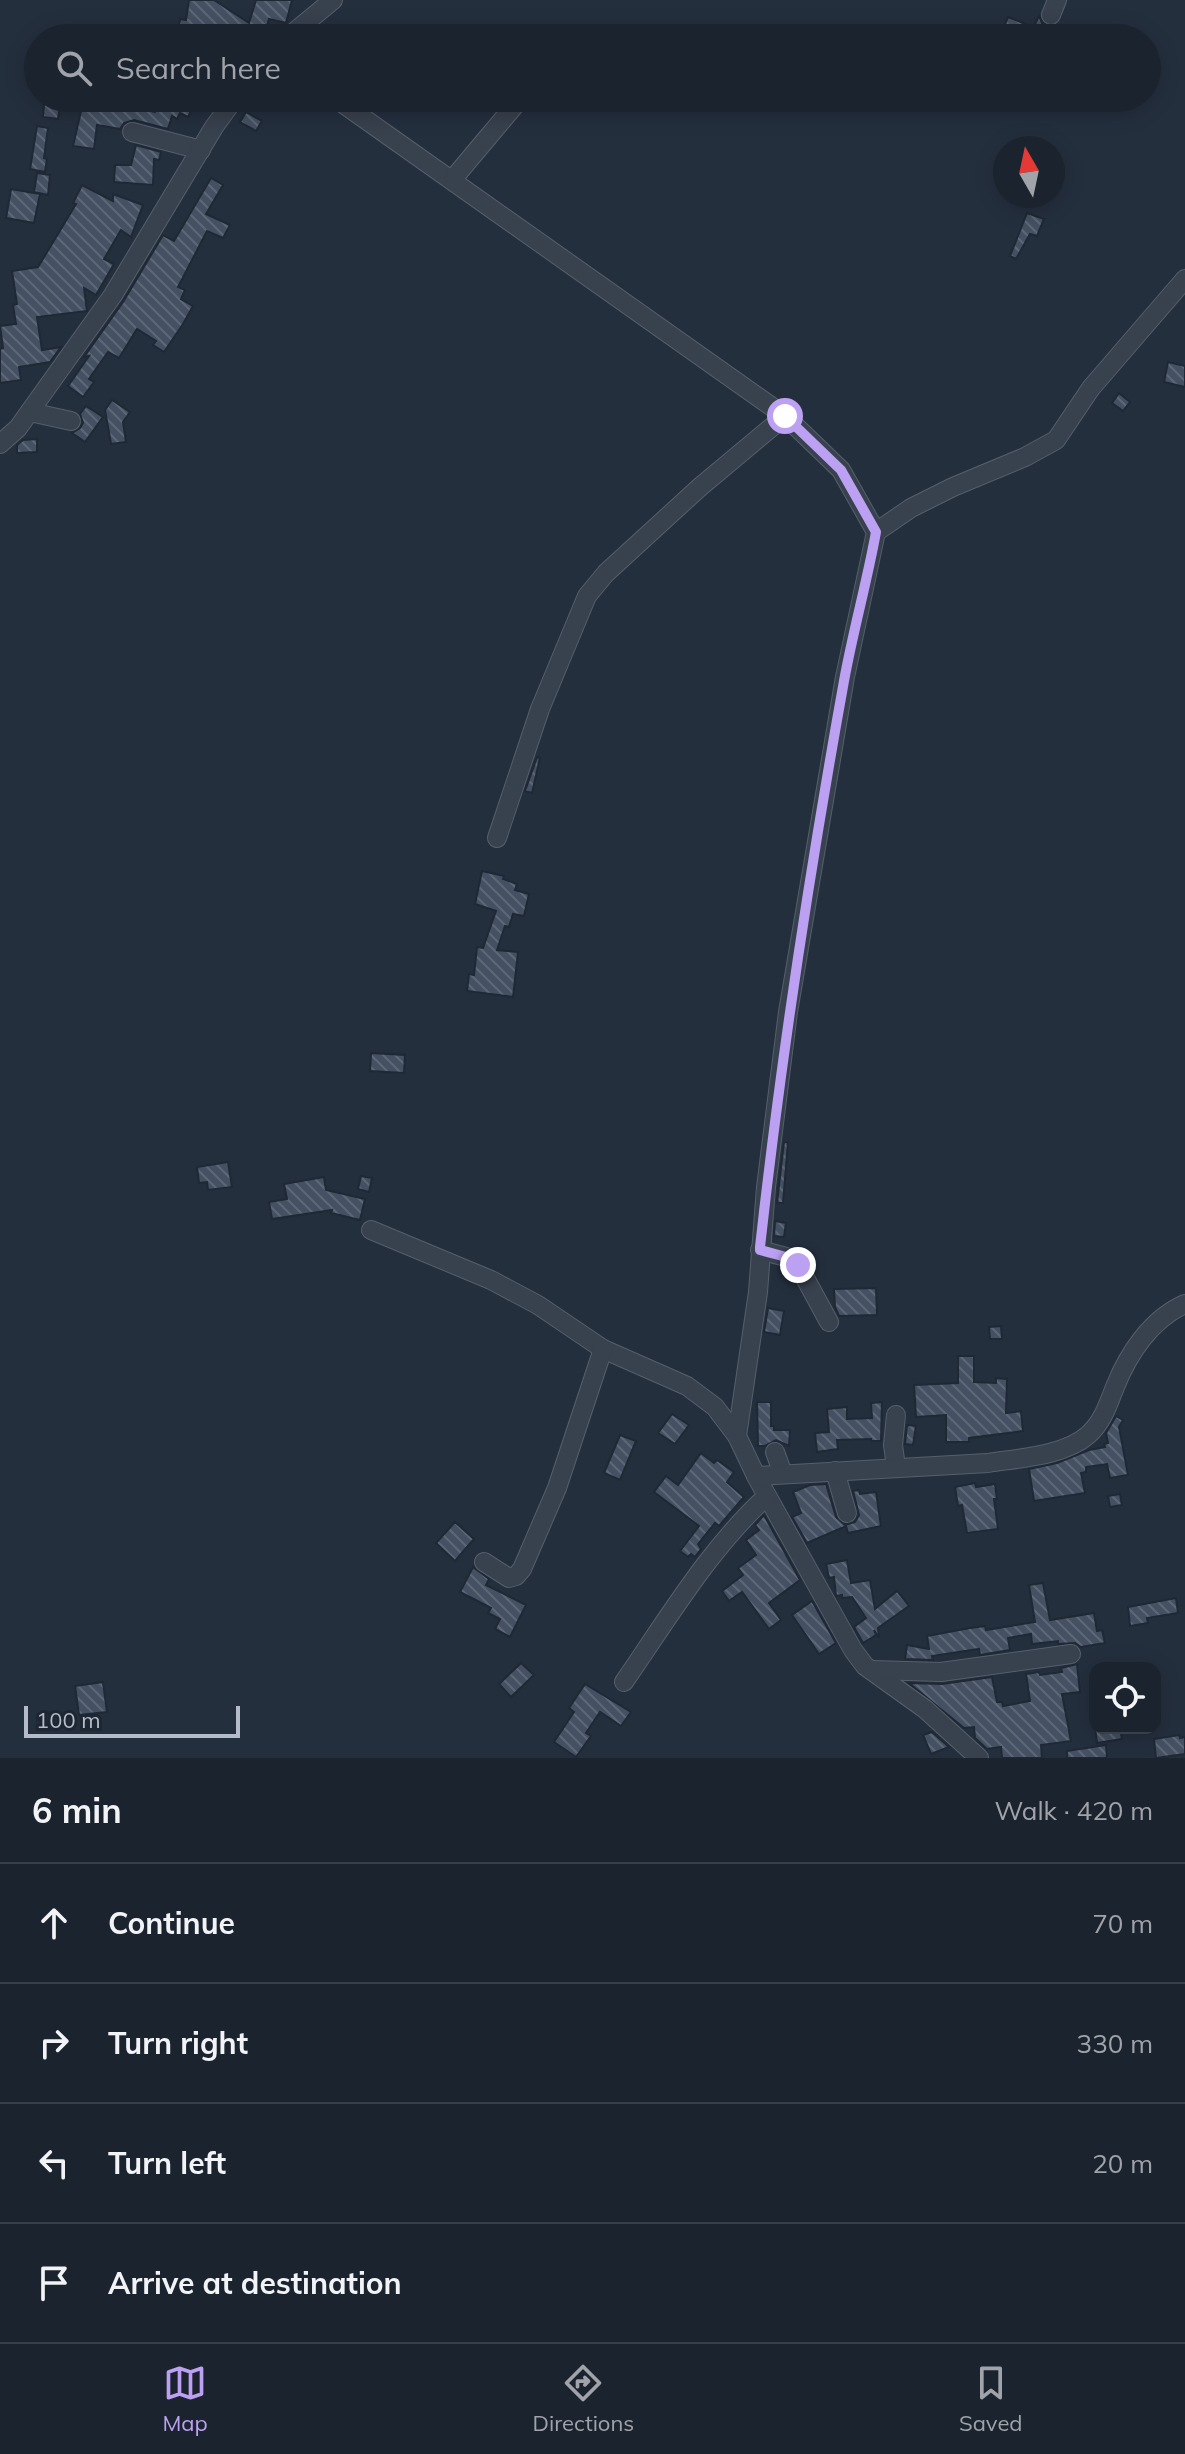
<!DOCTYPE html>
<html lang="en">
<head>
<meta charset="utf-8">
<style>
	body { margin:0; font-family:Mulish,sans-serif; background:#242b36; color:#f1f3f6 }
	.controls { position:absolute; right:24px; bottom:24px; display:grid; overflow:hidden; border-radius:16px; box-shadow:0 4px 20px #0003 }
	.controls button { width:72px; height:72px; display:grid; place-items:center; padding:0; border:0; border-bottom:2px solid #39404a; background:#1b232e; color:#f1f3f6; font:40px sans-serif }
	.compass { position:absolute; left:993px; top:136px; width:72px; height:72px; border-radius:50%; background:#1b232e; box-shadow:0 4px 20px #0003; rotate:351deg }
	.scale { position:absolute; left:24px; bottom:20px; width:216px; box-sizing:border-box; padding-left:8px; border:4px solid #b4bcc9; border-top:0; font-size:22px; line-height:28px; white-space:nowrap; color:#b4bcc9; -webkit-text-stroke:6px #1d2633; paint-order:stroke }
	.stop { position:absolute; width:24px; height:24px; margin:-18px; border:6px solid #bca0f2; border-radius:50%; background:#fff }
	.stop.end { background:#bca0f2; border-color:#fff; box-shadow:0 2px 8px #0008 }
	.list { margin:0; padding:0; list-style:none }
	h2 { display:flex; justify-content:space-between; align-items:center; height:104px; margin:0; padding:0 32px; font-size:34px }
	h2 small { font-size:26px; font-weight:400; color:#a0a4aa }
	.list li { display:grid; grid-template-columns:52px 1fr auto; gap:24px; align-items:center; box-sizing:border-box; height:120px; padding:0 32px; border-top:2px solid #39404a }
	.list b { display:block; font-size:30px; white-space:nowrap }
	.list em { font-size:26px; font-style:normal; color:#a0a4aa }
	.icon { flex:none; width:44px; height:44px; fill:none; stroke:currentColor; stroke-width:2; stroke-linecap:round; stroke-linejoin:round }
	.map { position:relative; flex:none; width:1185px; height:1758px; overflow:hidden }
	.search { position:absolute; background:#1b232e; box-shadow:0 4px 20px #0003; left:24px; right:24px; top:24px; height:88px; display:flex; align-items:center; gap:20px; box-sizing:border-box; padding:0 28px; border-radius:44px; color:#a0a4aa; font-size:30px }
	.sheet { height:584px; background:#1b232e }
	nav { display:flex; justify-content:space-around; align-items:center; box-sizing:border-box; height:112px; border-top:2px solid #39404a; background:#1b232e; font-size:22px; color:#a0a4aa }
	nav a { display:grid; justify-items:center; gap:4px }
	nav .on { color:#bca0f2 }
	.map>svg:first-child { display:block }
	.building { fill:url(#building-back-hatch); stroke:#1f2835; stroke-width:2 }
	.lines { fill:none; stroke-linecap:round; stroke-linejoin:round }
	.minor-casing { stroke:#565f6c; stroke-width:20 }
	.minor { stroke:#38414e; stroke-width:18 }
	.route { stroke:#bca0f2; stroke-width:10 }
</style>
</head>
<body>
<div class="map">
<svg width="1185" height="1758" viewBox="0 0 1185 1758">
	<defs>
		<pattern id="building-back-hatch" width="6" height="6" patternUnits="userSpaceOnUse" patternTransform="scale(2)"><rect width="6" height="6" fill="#455162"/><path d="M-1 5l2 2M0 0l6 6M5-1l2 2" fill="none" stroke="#5d6877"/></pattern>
	</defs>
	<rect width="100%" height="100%" fill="#242f3e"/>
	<g class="building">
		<polygon points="189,0 214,0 249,23 256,0 292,0 286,23 269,19 264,38 222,38 212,32 211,38 177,38 180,19 186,20"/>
		<polygon points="1039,16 1042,23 1050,27 1044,38 1031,32"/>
		<polygon points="1008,17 1028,25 1022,38 1003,29"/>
		<polygon points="84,98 155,112 163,98 198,98 188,117 180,113 177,119 172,116 168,129 134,120 124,123 120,129 97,125 94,149 73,146"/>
		<polygon points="44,104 60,106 58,119 43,117"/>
		<polygon points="246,112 262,121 256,131 240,122"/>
		<polygon points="37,126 48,128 44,158 47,159 45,172 30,169"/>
		<polygon points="136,145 161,152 159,160 154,159 153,185 114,182 115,165 131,165"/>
		<polygon points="37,173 50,175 48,195 34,192"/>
		<polygon points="211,178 223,185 206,214 230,225 223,238 207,231 178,287 185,290 181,299 193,306 183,324 164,352 153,345 156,341 137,329 119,358 108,352 89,379 94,382 83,397 68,386 89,356 84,357 123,302 163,235 174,241"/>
		<polygon points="82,185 113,201 113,194 143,205 131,237 121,230 104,259 114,264 96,295 84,288 87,311 37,317 42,350 61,347 50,362 19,367 21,380 0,383 0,349 3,348 0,326 16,324 13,305 17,304 12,271 38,267 76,204 73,203"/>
		<polygon points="11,189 40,194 34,223 6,218"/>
		<polygon points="1027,213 1044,219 1037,236 1030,234 1016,259 1010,256"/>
		<polygon points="1168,362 1185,366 1185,387 1164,382"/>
		<polygon points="1119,393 1130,402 1123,411 1112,403"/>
		<polygon points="112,400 130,412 123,422 126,442 111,444 105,410"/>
		<polygon points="86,406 103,417 85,442 72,433 80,428 83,423 80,414"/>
		<polygon points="37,439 37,452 17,453 17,445 23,440"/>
		<polygon points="537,757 540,758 532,793 525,791"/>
		<polygon points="482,871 504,876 503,879 517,884 515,890 529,894 524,916 513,914 509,927 505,926 497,950 518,952 513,997 467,991 469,974 474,975 477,947 483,948 496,911 475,904"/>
		<polygon points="371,1053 405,1055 404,1073 370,1071"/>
		<polygon points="784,1142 788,1142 783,1203 777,1203"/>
		<polygon points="228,1162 232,1187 208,1190 207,1182 199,1183 197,1167"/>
		<polygon points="361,1176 372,1178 369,1192 358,1189"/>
		<polygon points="324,1177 326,1190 365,1199 360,1220 331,1213 332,1210 272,1219 269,1202 287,1199 284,1184"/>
		<polygon points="775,1221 786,1223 784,1237 774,1236"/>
		<polygon points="876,1288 877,1315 839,1316 835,1307 834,1289"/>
		<polygon points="768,1308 784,1311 780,1335 764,1332"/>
		<polygon points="1001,1326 1002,1339 990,1339 989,1327"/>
		<polygon points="958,1356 974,1356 974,1382 996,1383 996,1378 1007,1379 1006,1413 1021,1411 1023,1431 969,1438 969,1442 946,1442 946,1415 916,1417 914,1385 958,1383"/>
		<polygon points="757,1402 771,1402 771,1426 774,1426 774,1430 790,1430 789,1446 776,1440 765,1446 758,1446"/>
		<polygon points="882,1402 881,1441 871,1441 871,1439 837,1440 838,1449 817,1452 815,1433 829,1432 827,1409 847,1407 847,1419 872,1418 871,1403"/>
		<polygon points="672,1414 689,1425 675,1444 658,1433"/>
		<polygon points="1116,1416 1123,1420 1119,1427 1128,1475 1110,1478 1107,1464 1086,1467 1086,1472 1081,1473 1085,1493 1034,1501 1029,1469 1057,1463 1089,1450 1105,1447 1104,1444 1108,1443 1106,1433"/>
		<polygon points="907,1425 916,1426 913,1445 905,1444"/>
		<polygon points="620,1435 636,1441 620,1480 604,1473"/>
		<polygon points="701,1453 714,1463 717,1460 734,1472 727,1482 744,1497 719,1526 715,1523 698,1544 701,1549 695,1557 691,1554 688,1557 680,1551 699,1526 654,1492 666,1476 678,1485"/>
		<polygon points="975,1483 976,1487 995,1484 997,1499 994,1499 998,1529 967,1533 962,1505 958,1506 955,1487"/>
		<polygon points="826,1484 836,1517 845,1525 855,1522 859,1515 853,1491 859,1490 860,1494 876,1492 881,1526 848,1533 846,1526 807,1543 792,1517 801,1513 793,1492 810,1485"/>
		<polygon points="1120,1494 1122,1505 1110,1507 1108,1496"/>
		<polygon points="764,1515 800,1580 769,1603 781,1620 769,1629 742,1592 729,1601 722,1591 743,1575 738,1568 756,1555 746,1540 759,1530 755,1525"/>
		<polygon points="455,1522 474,1539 455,1561 436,1543"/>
		<polygon points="847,1560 851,1583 870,1580 875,1609 897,1591 909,1606 878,1628 879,1638 874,1630 876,1635 863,1643 854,1627 866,1618 852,1597 842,1598 842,1595 836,1596 834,1577 829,1578 826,1564"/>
		<polygon points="473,1567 489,1579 486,1585 526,1605 510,1637 495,1629 500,1619 488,1613 491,1608 460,1592"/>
		<polygon points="1043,1583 1050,1620 1094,1613 1097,1631 1102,1630 1105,1643 1081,1647 1075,1643 1058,1644 1058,1641 1032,1644 1031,1634 1008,1638 1010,1650 980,1655 979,1649 932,1656 933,1660 905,1659 907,1645 929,1649 927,1636 970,1628 985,1626 986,1630 1035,1622 1029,1585"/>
		<polygon points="1176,1598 1178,1613 1147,1618 1148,1623 1130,1626 1128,1607"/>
		<polygon points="812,1601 836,1643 819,1654 792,1615"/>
		<polygon points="521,1663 534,1675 511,1697 499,1684"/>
		<polygon points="1077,1664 1080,1692 1062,1694 1071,1741 1041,1745 1042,1758 1002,1758 1001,1747 987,1749 975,1738 974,1727 964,1728 909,1683 942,1684 992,1677 997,1702 1002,1702 1003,1706 1030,1701 1026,1674 1039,1672 1040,1675 1062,1672 1061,1668"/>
		<polygon points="103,1682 107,1712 79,1715 75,1686"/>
		<polygon points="585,1684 631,1712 621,1726 600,1712 586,1733 591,1736 576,1757 554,1742 574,1712 569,1708"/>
		<polygon points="1095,1728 1120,1728 1122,1739 1097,1743"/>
		<polygon points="932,1732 949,1747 931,1754 923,1735"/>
		<polygon points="1179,1735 1180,1738 1185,1737 1185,1754 1156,1758 1154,1739"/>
		<polygon points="1106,1745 1107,1758 1067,1758 1067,1751"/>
	</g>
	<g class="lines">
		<defs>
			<g id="minor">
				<polyline points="1051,15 1057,0"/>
				<polyline points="287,38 333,0"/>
				<polyline points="335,98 785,416 841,470 876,532 845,677 788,1012 766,1187 758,1292 737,1436 756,1476 853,1650 865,1666 925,1709 979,1758"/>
				<polyline points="132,132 201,150"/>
				<polyline points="452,180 515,105"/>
				<polyline points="30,412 71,421"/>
				<polyline points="0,444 18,428 113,295 214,127 235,98"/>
				<polyline points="876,532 911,508 953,487 1025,457 1056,440 1091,388 1185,279"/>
				<polyline points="497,838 540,709 587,596 606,573 700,487 785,416"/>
				<polyline points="371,1230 491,1280 538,1305 603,1349 687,1386 715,1407 737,1436"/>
				<polyline points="760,1250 786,1257 798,1265 829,1322"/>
				<polyline points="775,1452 783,1474"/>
				<polyline points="896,1467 893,1445 896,1415"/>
				<polyline points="835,1471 847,1513"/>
				<path d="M756,1476L988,1463C1019,1458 1064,1456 1088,1435C1103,1422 1108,1404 1115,1387C1128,1354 1151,1319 1185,1304"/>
				<polyline points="484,1562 509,1578 516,1576 522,1569 557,1488 603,1349"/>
				<polyline points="872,1670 941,1672 1071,1654"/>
				<path d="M624,1682C669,1617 709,1549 767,1496"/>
			</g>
		</defs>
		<use href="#minor" class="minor-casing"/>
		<use href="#minor" class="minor"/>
	</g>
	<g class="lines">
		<path class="route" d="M785,416L841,470L876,532C867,582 853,631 844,681C810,869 781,1057 760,1247V1250L786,1257L798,1265"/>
	</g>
</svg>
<div class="controls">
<button><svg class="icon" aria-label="locate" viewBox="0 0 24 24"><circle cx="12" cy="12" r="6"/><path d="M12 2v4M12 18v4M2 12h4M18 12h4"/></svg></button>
</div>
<svg class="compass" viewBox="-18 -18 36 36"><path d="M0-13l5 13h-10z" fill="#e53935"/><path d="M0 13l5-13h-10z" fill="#a0a4aa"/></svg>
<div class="scale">100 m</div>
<div class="stop" style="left:785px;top:416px"></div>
<div class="stop end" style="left:798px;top:1265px"></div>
<div class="search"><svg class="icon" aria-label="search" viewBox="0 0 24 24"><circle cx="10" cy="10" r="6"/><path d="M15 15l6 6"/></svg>Search here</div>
</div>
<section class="sheet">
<h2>6 min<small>Walk · 420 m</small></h2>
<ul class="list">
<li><svg class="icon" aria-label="ahead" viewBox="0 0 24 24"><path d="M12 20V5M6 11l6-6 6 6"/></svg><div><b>Continue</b></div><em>70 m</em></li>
<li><svg class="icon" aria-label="right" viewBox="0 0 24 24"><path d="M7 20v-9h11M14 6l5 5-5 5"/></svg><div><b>Turn right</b></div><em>330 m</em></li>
<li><svg class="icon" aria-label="left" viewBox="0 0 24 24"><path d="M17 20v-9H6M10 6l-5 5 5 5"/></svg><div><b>Turn left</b></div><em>20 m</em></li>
<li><svg class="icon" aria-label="arrive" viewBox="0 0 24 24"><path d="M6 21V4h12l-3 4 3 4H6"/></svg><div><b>Arrive at destination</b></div></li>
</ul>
</section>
<nav>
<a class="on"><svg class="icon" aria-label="map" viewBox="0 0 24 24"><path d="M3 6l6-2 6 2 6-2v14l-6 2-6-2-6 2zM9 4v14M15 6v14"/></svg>Map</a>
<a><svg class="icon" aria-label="directions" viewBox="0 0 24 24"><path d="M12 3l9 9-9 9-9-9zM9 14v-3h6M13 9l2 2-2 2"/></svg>Directions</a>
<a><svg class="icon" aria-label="saved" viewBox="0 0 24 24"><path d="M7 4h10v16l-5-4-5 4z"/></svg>Saved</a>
</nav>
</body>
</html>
